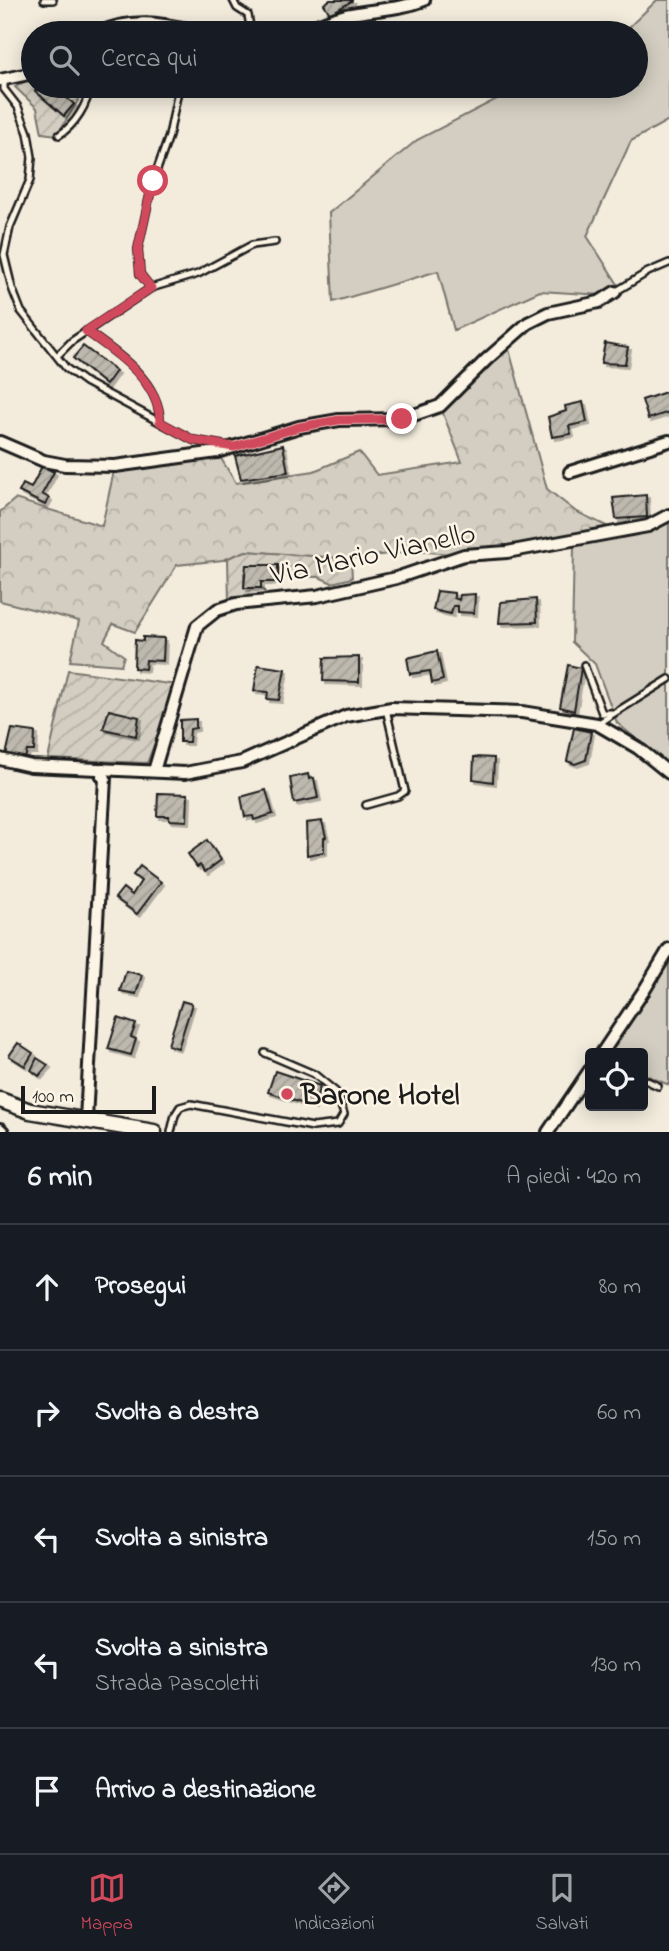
<!DOCTYPE html>
<html lang="it">
<head>
<meta charset="utf-8">
<style>
	body { margin:0; font-family:"Indie Flower",sans-serif; background:#20242c; color:#f1f3f6 }
	.controls { position:absolute; right:21px; bottom:21px; display:grid; overflow:hidden; border-radius:7px; box-shadow:0 4px 18px #0003 }
	.controls button { width:63px; height:63px; display:grid; place-items:center; padding:0; border:0; border-bottom:2px solid #363941; background:#171b24; color:#f1f3f6; font:35px sans-serif }
	.scale { position:absolute; left:21px; bottom:18px; width:135px; box-sizing:border-box; padding-left:7px; border:4px solid #1c1c1c; border-top:0; font-size:19px; line-height:24px; white-space:nowrap; color:#1c1c1c; -webkit-text-stroke:5px #fcf5e5; paint-order:stroke }
	.stop { position:absolute; width:21px; height:21px; margin:-16px; border:5px solid #d1495b; border-radius:50%; background:#fff }
	.stop.end { background:#d1495b; border-color:#fff; box-shadow:0 2px 7px #0008 }
	.list { margin:0; padding:0; list-style:none }
	h2 { display:flex; justify-content:space-between; align-items:center; height:91px; margin:0; padding:0 28px; font-size:30px }
	h2 small { font-size:23px; font-weight:400; color:#9ea1a6 }
	.list li { display:grid; grid-template-columns:46px 1fr auto; gap:21px; align-items:center; box-sizing:border-box; height:126px; padding:0 28px; border-top:2px solid #363941 }
	.list b { display:block; font-size:26px; white-space:nowrap }
	.list p { margin:0; font-size:23px; white-space:nowrap; color:#9ea1a6 }
	.list em { font-size:23px; font-style:normal; color:#9ea1a6 }
	.icon { flex:none; width:38px; height:38px; fill:none; stroke:currentColor; stroke-width:2; stroke-linecap:round; stroke-linejoin:round }
	.map { position:relative; flex:none; width:669px; height:1132px; overflow:hidden }
	.search { position:absolute; background:#171b24; box-shadow:0 4px 18px #0003; left:21px; right:21px; top:21px; height:77px; display:flex; align-items:center; gap:18px; box-sizing:border-box; padding:0 24px; border-radius:38px; color:#9ea1a6; font-size:26px }
	.sheet { height:721px; background:#171b24 }
	nav { display:flex; justify-content:space-around; align-items:center; box-sizing:border-box; height:98px; border-top:2px solid #363941; background:#171b24; font-size:19px; color:#9ea1a6 }
	nav a { display:grid; justify-items:center; gap:4px }
	nav .on { color:#d1495b }
	.map>svg:first-child { display:block }
	.grass { fill:#d3cec1; stroke:#78756e; stroke-width:2 }
	.forest { fill:url(#forest-crowns); stroke:#78756e; stroke-width:2 }
	.garden { fill:url(#garden-furrows); stroke:#78756e; stroke-width:2 }
	.building { fill:url(#building-hatch); stroke:#1c1c1c; stroke-width:2; filter:url(#shadow) }
	.lines { fill:none; stroke-linecap:round; stroke-linejoin:round }
	.lane-casing { stroke:#1c1c1c; stroke-width:10 }
	.street-casing { stroke:#1c1c1c; stroke-width:16 }
	.secondary-casing { stroke:#1c1c1c; stroke-width:19 }
	.lane { stroke:#fcf5e5; stroke-width:5 }
	.street { stroke:#fcf5e5; stroke-width:10 }
	.secondary { stroke:#fcf5e5; stroke-width:14 }
	.route { stroke:#d1495b; stroke-width:9 }
	.poi-dot { fill:#d1495b; stroke:#fcf5e5; stroke-width:2.5 }
	.labels { text-anchor:middle; stroke-width:5; stroke-linejoin:round; paint-order:stroke }
	.street-label { font-size:30px; fill:#1c1c1c; stroke:#fcf5e5 }
	.poi-label { font-size:30px; font-weight:bold; fill:#1c1c1c; stroke:#fcf5e5; text-anchor:start }
</style>
</head>
<body>
<div class="map">
<svg width="669" height="1132" viewBox="0 0 669 1132">
	<defs>
		<pattern id="forest-crowns" width="20" height="18" patternUnits="userSpaceOnUse" patternTransform="scale(1.75)"><rect width="20" height="18" fill="#d3cec1"/><path d="M2 6a3 3 0 1 1 6 0M12 15a3 3 0 1 1 6 0" fill="none" stroke="#b5b0a5"/></pattern>
		<pattern id="garden-furrows" width="10" height="10" patternUnits="userSpaceOnUse" patternTransform="scale(1.75)"><rect width="10" height="10" fill="#d3cec1"/><path d="M-1 1l2-2M0 10L10 0M9 11l2-2" fill="none" stroke="#b5b0a5"/></pattern>
		<pattern id="building-hatch" width="6" height="6" patternUnits="userSpaceOnUse" patternTransform="scale(1.75)"><rect width="6" height="6" fill="#beb9ae"/><path d="M-1 1l2-2M0 6l6-6M5 7l2-2" fill="none" stroke="#a39e95"/></pattern>
		<filter id="shadow"><feDropShadow dx="3" dy="3" stdDeviation="0" flood-color="#0004"/></filter>
	</defs>
	<rect width="100%" height="100%" fill="#f3ecdd"/>
	<filter id="ink" filterUnits="userSpaceOnUse"><feTurbulence type="fractalNoise" baseFrequency=".0143" numOctaves="2"/><feDisplacementMap in="SourceGraphic" scale="14" xChannelSelector="R" yChannelSelector="G"/><feConvolveMatrix kernelMatrix="1 2 1 2 8 2 1 2 1" color-interpolation-filters="sRGB"/></filter>
	<g filter="url(#ink)">
		<g class="grass">
			<polygon points="657,0 669,0 669,120 631,141 587,236 619,286 603,295 540,291 454,330 438,271 333,302 329,213 417,140 522,86 636,86 636,33 623,33"/>
			<polygon points="669,519 669,766 617,723 595,664 572,642 574,546 649,529"/>
			<polygon points="669,946 669,1085 643,1074 643,1053 602,1053"/>
		</g>
		<polygon class="forest" points="507,342 547,489 575,511 619,532 464,555 415,551 346,559 246,551 223,560 177,565 135,632 113,624 104,641 124,656 121,665 70,661 79,621 0,601 0,512 15,499 102,526 115,466 217,452 236,483 314,471 359,452 377,475 462,462 440,406"/>
		<g class="garden">
			<polygon points="33,77 33,86 87,86 57,135 42,133 37,108 15,87"/>
			<polygon points="246,551 351,559 352,578 332,583 319,577 278,576 278,565 247,565 246,572 244,573 244,588 261,588 270,597 229,601 228,558"/>
			<polygon points="68,670 177,685 147,763 48,759"/>
		</g>
		<g class="building">
			<polygon points="330,0 352,0 352,1 330,14 324,4"/>
			<polygon points="40,86 53,86 74,104 64,116 35,91"/>
			<polygon points="605,343 628,347 625,364 601,363"/>
			<polygon points="83,346 116,371 106,385 73,358"/>
			<polygon points="669,391 669,412 648,419 642,400"/>
			<polygon points="583,402 587,422 569,426 571,434 552,437 548,417 566,411 565,406"/>
			<polygon points="283,445 288,472 241,479 235,456"/>
			<polygon points="42,466 54,472 42,494 49,498 45,505 19,492 23,484 31,488"/>
			<polygon points="646,495 647,517 616,519 613,498"/>
			<polygon points="246,565 278,565 278,582 261,582 261,588 244,588"/>
			<polygon points="437,591 454,593 454,598 459,600 460,595 475,594 474,613 458,612 458,606 453,606 451,614 433,610"/>
			<polygon points="536,599 537,622 499,623 501,602"/>
			<polygon points="143,637 164,638 163,661 146,660 145,669 134,668 135,640 143,641"/>
			<polygon points="437,651 443,680 432,683 430,671 410,674 407,658"/>
			<polygon points="359,657 359,682 323,681 324,658"/>
			<polygon points="258,665 285,669 279,700 267,699 268,692 254,691"/>
			<polygon points="568,665 581,668 574,711 560,707"/>
			<polygon points="109,710 139,717 136,736 103,729"/>
			<polygon points="196,719 196,728 190,729 189,742 180,742 180,720"/>
			<polygon points="574,728 591,732 586,760 575,764 567,761"/>
			<polygon points="12,729 35,732 34,751 27,751 25,758 6,755"/>
			<polygon points="474,757 494,758 493,782 473,779"/>
			<polygon points="308,774 309,779 314,778 318,798 294,803 290,778"/>
			<polygon points="266,790 273,814 254,820 253,816 245,817 241,797"/>
			<polygon points="158,793 188,794 187,821 169,820 169,816 157,816"/>
			<polygon points="322,821 326,837 324,838 324,852 307,855 306,823"/>
			<polygon points="207,840 221,860 205,872 200,865 197,867 188,854"/>
			<polygon points="140,866 161,882 137,914 115,898 123,888 132,895 141,881 133,875"/>
			<polygon points="126,971 142,975 136,994 120,991"/>
			<polygon points="182,1001 192,1004 178,1048 168,1045"/>
			<polygon points="118,1018 136,1024 131,1037 136,1039 131,1055 108,1049"/>
			<polygon points="18,1043 33,1053 25,1066 9,1056"/>
			<polygon points="37,1058 48,1065 39,1076 31,1070"/>
			<polygon points="275,1071 320,1086 313,1107 268,1092"/>
		</g>
		<g class="lines">
			<defs>
				<g id="lane">
					<polyline points="44,0 53,0"/>
					<polyline points="233,0 237,8 248,15 251,33"/>
					<polyline points="4,79 4,89 18,107 28,133 32,157 30,180 10,227 4,255 12,288 21,311 66,368 85,382 193,440 228,446"/>
					<path d="M59,135C75,125 88,104 90,86"/>
					<polyline points="151,288 140,274 138,249 153,181 169,136 179,86"/>
					<polyline points="615,292 648,272 669,263"/>
					<path d="M86,331C116,352 160,381 160,422"/>
					<polyline points="58,355 72,341 151,288 198,274 252,245 275,242"/>
					<polyline points="584,665 602,713 612,713"/>
					<polyline points="597,724 669,679"/>
					<polyline points="366,805 398,796 405,791 386,709"/>
					<polyline points="643,1079 658,1086"/>
					<polyline points="171,1132 175,1115 180,1107 191,1104 313,1127 338,1124 344,1114 336,1092 314,1074 265,1053"/>
				</g>
				<g id="street">
					<path d="M99,33C135,15 171,26 208,33"/>
					<path d="M299,33C314,26 330,19 346,15C373,9 399,10 424,0"/>
					<polyline points="0,80 33,73"/>
					<polyline points="0,442 44,461 65,465 115,466 217,452 299,427 339,420 402,419 440,406 486,360 528,323 548,313 599,302 615,292"/>
					<polyline points="570,472 669,441"/>
					<polyline points="0,759 31,766 185,773 242,762 346,716 392,708 522,712 597,724 638,748 669,773"/>
					<polyline points="154,771 197,626 217,610 236,604 317,596 396,578 464,555 507,552 648,526 669,515"/>
					<polyline points="602,1053 645,989 669,949"/>
					<polyline points="86,1119 105,778 102,776 103,769"/>
					<polyline points="0,1129 3,1132"/>
					<polyline points="548,1132 590,1070"/>
				</g>
				<polyline id="secondary" points="0,1100 30,1111 154,1132"/>
			</defs>
			<use href="#lane" class="lane-casing"/>
			<use href="#street" class="street-casing"/>
			<use href="#secondary" class="secondary-casing"/>
			<use href="#lane" class="lane"/>
			<use href="#street" class="street"/>
			<use href="#secondary" class="secondary"/>
		</g>
	</g>
	<g class="lines" filter="url(#ink)">
		<path class="route" d="M153,181L138,249L140,274L151,288L86,331C116,353 160,381 160,422L193,440L234,447L299,427L339,420L402,419"/>
	</g>
	<circle class="poi-dot" cx="287" cy="1094" r="7"/>
	<g class="labels">
		<g class="street-label">
			<text transform="translate(373 553) rotate(-12)" y="10">Via Mario Vianello</text>
		</g>
		<g class="poi-label">
			<text x="301" y="1104">Barone Hotel</text>
		</g>
	</g>
</svg>
<div class="controls">
<button><svg class="icon" aria-label="locate" viewBox="0 0 24 24"><circle cx="12" cy="12" r="6"/><path d="M12 2v4M12 18v4M2 12h4M18 12h4"/></svg></button>
</div>
<div class="scale">100 m</div>
<div class="stop" style="left:153px;top:181px"></div>
<div class="stop end" style="left:402px;top:419px"></div>
<div class="search"><svg class="icon" aria-label="search" viewBox="0 0 24 24"><circle cx="10" cy="10" r="6"/><path d="M15 15l6 6"/></svg>Cerca qui</div>
</div>
<section class="sheet">
<h2>6 min<small>A piedi · 420 m</small></h2>
<ul class="list">
<li><svg class="icon" aria-label="ahead" viewBox="0 0 24 24"><path d="M12 20V5M6 11l6-6 6 6"/></svg><div><b>Prosegui</b></div><em>80 m</em></li>
<li><svg class="icon" aria-label="right" viewBox="0 0 24 24"><path d="M7 20v-9h11M14 6l5 5-5 5"/></svg><div><b>Svolta a destra</b></div><em>60 m</em></li>
<li><svg class="icon" aria-label="left" viewBox="0 0 24 24"><path d="M17 20v-9H6M10 6l-5 5 5 5"/></svg><div><b>Svolta a sinistra</b></div><em>150 m</em></li>
<li><svg class="icon" aria-label="left" viewBox="0 0 24 24"><path d="M17 20v-9H6M10 6l-5 5 5 5"/></svg><div><b>Svolta a sinistra</b><p>Strada Pascoletti</p></div><em>130 m</em></li>
<li><svg class="icon" aria-label="arrive" viewBox="0 0 24 24"><path d="M6 21V4h12l-3 4 3 4H6"/></svg><div><b>Arrivo a destinazione</b></div></li>
</ul>
</section>
<nav>
<a class="on"><svg class="icon" aria-label="map" viewBox="0 0 24 24"><path d="M3 6l6-2 6 2 6-2v14l-6 2-6-2-6 2zM9 4v14M15 6v14"/></svg>Mappa</a>
<a><svg class="icon" aria-label="directions" viewBox="0 0 24 24"><path d="M12 3l9 9-9 9-9-9zM9 14v-3h6M13 9l2 2-2 2"/></svg>Indicazioni</a>
<a><svg class="icon" aria-label="saved" viewBox="0 0 24 24"><path d="M7 4h10v16l-5-4-5 4z"/></svg>Salvati</a>
</nav>
</body>
</html>
